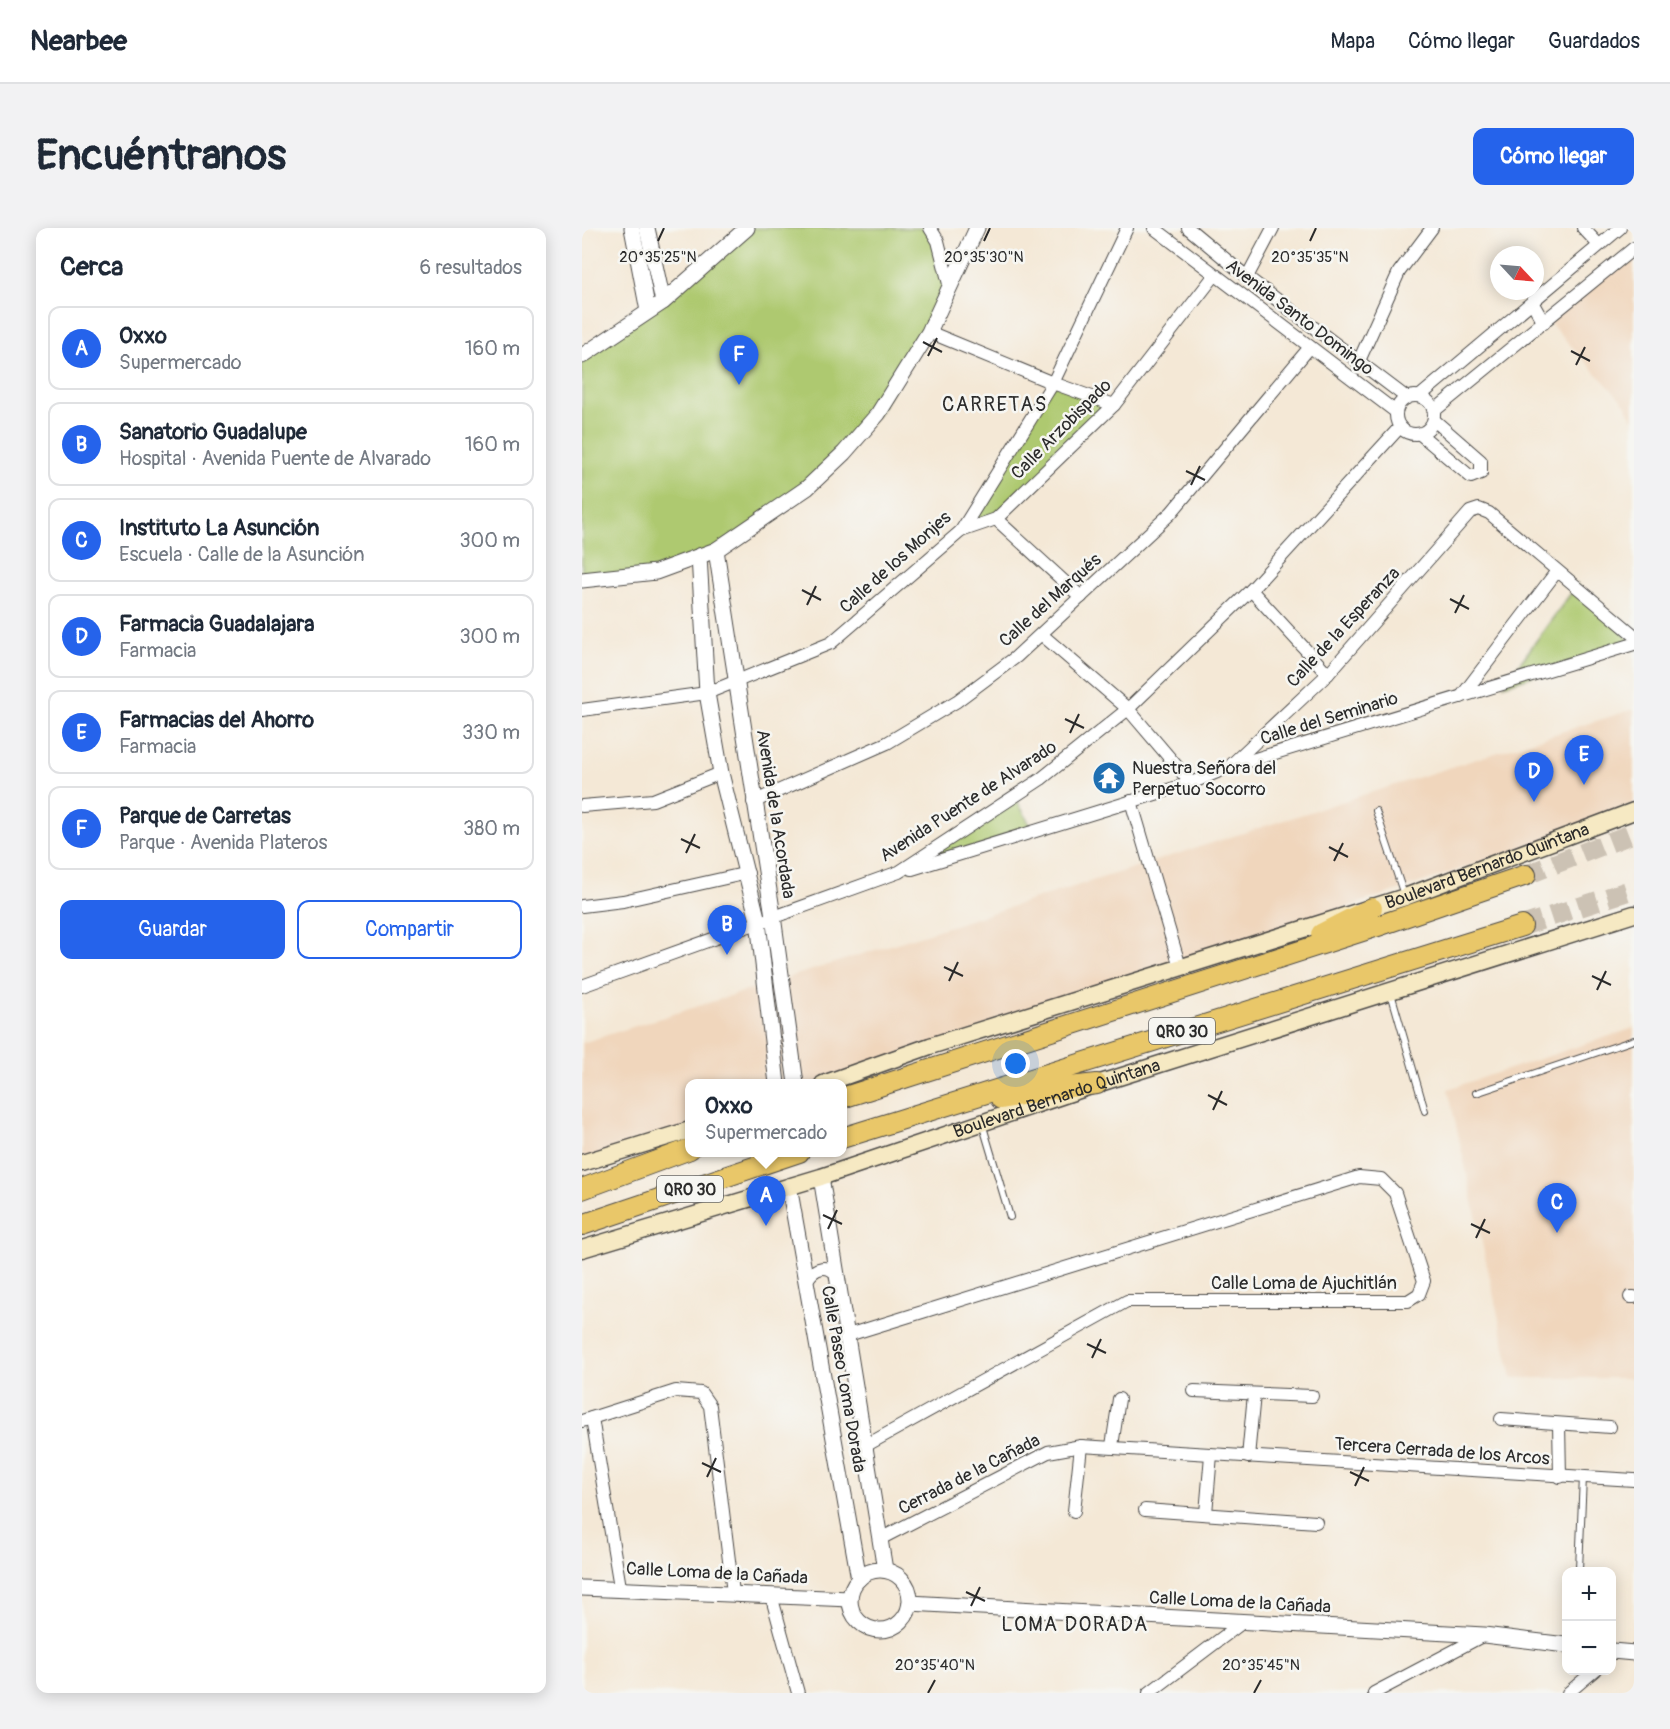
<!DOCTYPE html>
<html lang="es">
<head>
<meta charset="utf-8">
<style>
	body { margin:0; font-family:Pangolin,sans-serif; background:#f2f2f3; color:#1f2937 }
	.controls { position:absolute; right:18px; bottom:18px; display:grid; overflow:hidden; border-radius:12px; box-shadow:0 3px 15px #0003 }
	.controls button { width:54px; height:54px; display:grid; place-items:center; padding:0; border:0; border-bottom:2px solid #e0e1e3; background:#fff; color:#1f2937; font:30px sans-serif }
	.compass { position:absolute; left:908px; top:18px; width:54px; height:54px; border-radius:50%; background:#fff; box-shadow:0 3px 15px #0003; rotate:116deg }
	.you { position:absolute; left:434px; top:836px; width:21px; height:21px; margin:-15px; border:4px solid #fff; border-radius:50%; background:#1a73e8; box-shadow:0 0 0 9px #1a73e833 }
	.badge { display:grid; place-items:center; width:39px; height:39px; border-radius:50%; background:#2563eb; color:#fff; font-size:20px; font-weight:700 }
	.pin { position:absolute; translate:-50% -50px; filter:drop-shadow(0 2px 3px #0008) }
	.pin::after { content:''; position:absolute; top:32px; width:21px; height:18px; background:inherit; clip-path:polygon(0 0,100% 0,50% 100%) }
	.popup { position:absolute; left:103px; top:851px; width:162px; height:78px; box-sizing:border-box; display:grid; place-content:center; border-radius:12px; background:#fff; filter:drop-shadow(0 2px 4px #0005); font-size:20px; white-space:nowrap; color:#747a83 }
	.popup b { font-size:22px; color:#1f2937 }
	.popup::after { content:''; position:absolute; left:50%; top:100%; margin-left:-12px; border:12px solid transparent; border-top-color:#fff }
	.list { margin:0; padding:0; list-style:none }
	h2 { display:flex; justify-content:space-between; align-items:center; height:78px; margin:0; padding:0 24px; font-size:26px }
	h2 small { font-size:20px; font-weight:400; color:#747a83 }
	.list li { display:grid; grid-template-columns:39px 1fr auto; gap:18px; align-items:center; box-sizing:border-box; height:84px; margin:0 12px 12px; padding:0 12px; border:2px solid #e0e1e3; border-radius:12px }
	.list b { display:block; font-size:22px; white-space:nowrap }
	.list p { margin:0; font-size:20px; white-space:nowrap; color:#747a83 }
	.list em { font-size:20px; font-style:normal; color:#747a83 }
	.actions { display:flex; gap:12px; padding:18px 24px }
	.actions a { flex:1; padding:14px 0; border:2px solid #2563eb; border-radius:12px; text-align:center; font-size:21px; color:#2563eb }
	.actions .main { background:#2563eb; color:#fff }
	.map { position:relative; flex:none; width:1052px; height:1465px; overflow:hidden; border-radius:12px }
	header { display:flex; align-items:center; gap:36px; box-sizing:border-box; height:84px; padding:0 30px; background:#fff; border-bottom:2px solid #e0e1e3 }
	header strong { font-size:28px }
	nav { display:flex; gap:33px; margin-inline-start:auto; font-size:21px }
	.intro { display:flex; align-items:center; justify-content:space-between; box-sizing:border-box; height:144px; padding:0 36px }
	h1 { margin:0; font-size:42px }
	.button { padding:15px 27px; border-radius:12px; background:#2563eb; color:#fff; font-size:21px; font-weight:700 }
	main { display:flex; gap:36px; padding:0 36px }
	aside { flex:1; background:#fff; border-radius:12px; box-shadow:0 3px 15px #0003 }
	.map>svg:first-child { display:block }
	.built { fill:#f0d6bc }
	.green { fill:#aec970; stroke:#6c7a4e; stroke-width:1.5 }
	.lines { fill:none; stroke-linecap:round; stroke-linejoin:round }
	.trunk-tunnel { stroke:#ccc2b4; stroke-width:20; stroke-dasharray:20 10; stroke-linecap:butt }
	.service-casing { stroke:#494745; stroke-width:8 }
	.minor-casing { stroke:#494745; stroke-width:14 }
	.tertiary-casing { stroke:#494745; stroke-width:17 }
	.secondary-casing { stroke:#494745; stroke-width:19 }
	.trunk-casing { stroke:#494745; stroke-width:22 }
	.service { stroke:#fff; stroke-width:6 }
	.minor { stroke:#fff; stroke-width:12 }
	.tertiary { stroke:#fff; stroke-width:15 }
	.secondary { stroke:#f6e9c3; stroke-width:16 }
	.trunk { stroke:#e9c769; stroke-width:20 }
	.ticks { fill:none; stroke:#2b2b2b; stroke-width:2 }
	.labels { text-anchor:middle; stroke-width:5; stroke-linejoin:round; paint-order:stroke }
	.shield { fill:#f6f6f2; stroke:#686867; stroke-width:1.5 }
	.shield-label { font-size:16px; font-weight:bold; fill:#2b2b2b }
	.street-label { font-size:18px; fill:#2b2b2b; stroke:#f6f6f2 }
	.poi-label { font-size:18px; fill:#2b2b2b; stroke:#f6f6f2; text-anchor:start }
	.neighbourhood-label { font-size:20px; letter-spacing:1.5px; fill:#2b2b2b; stroke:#f6f6f2 }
	.ticks-label { font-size:15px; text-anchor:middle; fill:#2b2b2b; stroke:#f6f6f2; stroke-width:5; stroke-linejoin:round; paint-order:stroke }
</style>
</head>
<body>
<header>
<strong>Nearbee</strong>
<nav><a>Mapa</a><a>Cómo llegar</a><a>Guardados</a></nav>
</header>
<div class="intro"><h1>Encuéntranos</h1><a class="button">Cómo llegar</a></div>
<main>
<aside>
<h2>Cerca<small>6 resultados</small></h2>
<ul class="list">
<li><span class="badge">A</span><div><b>Oxxo</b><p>Supermercado</p></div><em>160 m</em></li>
<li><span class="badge">B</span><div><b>Sanatorio Guadalupe</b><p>Hospital · Avenida Puente de Alvarado</p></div><em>160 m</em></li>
<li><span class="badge">C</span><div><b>Instituto La Asunción</b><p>Escuela · Calle de la Asunción</p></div><em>300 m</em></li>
<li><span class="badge">D</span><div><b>Farmacia Guadalajara</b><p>Farmacia</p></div><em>300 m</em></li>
<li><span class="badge">E</span><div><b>Farmacias del Ahorro</b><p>Farmacia</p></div><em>330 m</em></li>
<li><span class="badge">F</span><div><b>Parque de Carretas</b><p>Parque · Avenida Plateros</p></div><em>380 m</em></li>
</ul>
<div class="actions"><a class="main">Guardar</a><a>Compartir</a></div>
</aside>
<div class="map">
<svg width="1052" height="1465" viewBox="0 0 1052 1465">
	<rect width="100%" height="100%" fill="#f6f6f2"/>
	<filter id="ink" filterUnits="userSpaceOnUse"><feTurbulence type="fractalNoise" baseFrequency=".0167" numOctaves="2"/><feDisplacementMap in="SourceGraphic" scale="12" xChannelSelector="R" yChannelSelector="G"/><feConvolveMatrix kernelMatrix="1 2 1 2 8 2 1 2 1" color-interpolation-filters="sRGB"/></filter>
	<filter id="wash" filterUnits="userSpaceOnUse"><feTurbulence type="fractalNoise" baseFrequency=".008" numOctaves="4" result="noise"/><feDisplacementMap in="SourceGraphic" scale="24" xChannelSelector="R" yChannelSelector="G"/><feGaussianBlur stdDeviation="1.35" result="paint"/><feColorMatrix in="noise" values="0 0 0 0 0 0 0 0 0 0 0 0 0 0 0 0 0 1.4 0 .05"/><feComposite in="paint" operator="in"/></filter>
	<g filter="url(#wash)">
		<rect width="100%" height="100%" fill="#f4e8d6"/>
		<g class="built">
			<polygon points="1052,20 1052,192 1043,176 965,92"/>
			<polygon points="1052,481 1052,583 241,855 108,856 107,902 0,935 0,815"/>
			<polygon points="1052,800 1052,1150 930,1150 866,861"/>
		</g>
		<g class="green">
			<polygon points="165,0 348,0 368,60 296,186 225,260 134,322 74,344 0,352 0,129"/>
			<polygon points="471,155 532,177 414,291 379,303"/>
			<polygon points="995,357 1052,416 922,457"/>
			<polygon points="432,567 452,604 317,644"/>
		</g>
	</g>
	<g filter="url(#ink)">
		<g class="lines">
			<g class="trunk-tunnel">
				<polyline points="944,647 1052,605"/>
				<polyline points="940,698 1052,661"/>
			</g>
			<defs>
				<g id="service">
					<polyline points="794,583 822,667"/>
					<polyline points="809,765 843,883"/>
					<polyline points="894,865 1052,812"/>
					<polyline points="400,895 428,989"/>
					<polyline points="997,1341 1001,1249"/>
				</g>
				<g id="minor">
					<polyline points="348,0 356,13 368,60"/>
					<polyline points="572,0 814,184"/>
					<polyline points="606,0 665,49 825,170"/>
					<polyline points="1001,0 1017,17"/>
					<polyline points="665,49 691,0"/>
					<polyline points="950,74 962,95"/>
					<polyline points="347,104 471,155 532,177"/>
					<polyline points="776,135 817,44 850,0"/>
					<circle cx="833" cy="187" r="19"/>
					<polyline points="838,168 1038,0"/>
					<polyline points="852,183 1052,20"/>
					<polyline points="838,206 889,249 899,245 899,233 852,192"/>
					<polyline points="414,291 499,369"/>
					<polyline points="379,303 414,291 532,177 632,48"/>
					<polyline points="669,362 746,446"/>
					<polyline points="459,406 546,481 609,555"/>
					<polyline points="879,469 975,343"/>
					<polyline points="0,482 125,465 249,415 379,303 471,155 545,0"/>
					<polyline points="650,536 746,446 888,284 897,281 907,285 1052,407"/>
					<polyline points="549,573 598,739"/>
					<polyline points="171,574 305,515 375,473 434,429 589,285 728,119"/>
					<polyline points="0,578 71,572 139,545"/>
					<polyline points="330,641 609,555 647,539 1052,416"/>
					<polyline points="0,678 41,673 166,645"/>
					<polyline points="0,758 317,644 459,551 546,481 669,362 818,199"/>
					<path d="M225,1052C233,1038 246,1036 256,1048"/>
					<polyline points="1048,1069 1052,1069"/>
					<polyline points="266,1107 777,949 799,951 813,965 842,1053 837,1066 826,1073 545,1073 283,1218"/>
					<polyline points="612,1163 730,1168"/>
					<polyline points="10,1190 38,1359"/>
					<polyline points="919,1191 1028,1199"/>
					<polyline points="0,1193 94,1163 119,1165 128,1178 151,1365"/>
					<polyline points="977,1196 978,1249"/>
					<polyline points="530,1218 537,1171"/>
					<polyline points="666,1229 672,1166"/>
					<polyline points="563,1282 734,1294"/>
					<polyline points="492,1283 499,1218"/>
					<polyline points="624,1285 629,1227"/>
					<polyline points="298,1311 466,1224 499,1218 1052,1252"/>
					<polyline points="189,1367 216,1465"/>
					<polyline points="567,1465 661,1394"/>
					<polyline points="792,1465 902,1407"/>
					<polyline points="986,1465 1013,1442"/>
				</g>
				<g id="tertiary">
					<polyline points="50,0 66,83"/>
					<polyline points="65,0 81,74"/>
					<polyline points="0,128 81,74 165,0"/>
					<polyline points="134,322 191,688 214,856"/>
					<polyline points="117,328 125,465 139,545 176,693 195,856"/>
					<polyline points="0,352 74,344 134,322 225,260 262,225 296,186 347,104 395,0"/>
					<polyline points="239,949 303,1342"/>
					<polyline points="207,958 277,1351"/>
					<circle cx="298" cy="1372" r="30"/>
					<polyline points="0,1360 268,1371"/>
					<polyline points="328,1375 902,1407 984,1417"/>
					<polyline points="1030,1423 1052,1425"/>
				</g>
				<g id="secondary">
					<path id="s1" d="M241,856L348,818L823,669L1052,583"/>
					<polyline points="0,935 108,902"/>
					<path id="s2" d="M0,1021L239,949L515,856L1052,686"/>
				</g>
				<g id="trunk">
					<polyline points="739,706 790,680"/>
					<polyline points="260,870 796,698 944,647"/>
					<polyline points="419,871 469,861 515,856"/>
					<polyline points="260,910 940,698"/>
					<polyline points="0,961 108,921"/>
					<polyline points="0,997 217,924"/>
				</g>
			</defs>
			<use href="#service" class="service-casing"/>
			<use href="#minor" class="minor-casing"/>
			<use href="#tertiary" class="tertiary-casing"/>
			<use href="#secondary" class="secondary-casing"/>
			<use href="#trunk" class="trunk-casing"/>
			<use href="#service" class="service"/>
			<use href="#minor" class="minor"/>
			<use href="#tertiary" class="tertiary"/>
			<use href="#secondary" class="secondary"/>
			<use href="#trunk" class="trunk"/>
		</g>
	</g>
	<path class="ticks" d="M76,13L82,0M402,13L408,0M728,13L734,0M341,114L360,124M989,123L1008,133M346,128L355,110M994,137L1003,119M604,243L623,252M609,257L618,238M220,362L239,372M868,371L887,381M225,377L234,358M873,385L882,367M483,491L502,500M488,505L497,486M99,611L118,620M747,619L766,629M104,625L113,606M752,633L761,615M362,739L381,748M1010,748L1029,757M367,753L376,734M1015,762L1024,743M626,867L645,877M631,882L640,863M241,987L260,996M889,996L908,1005M246,1001L255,982M894,1010L903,991M505,1116L524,1125M510,1130L519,1111M120,1235L139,1244M768,1244L787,1253M125,1249L134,1230M773,1258L782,1239M384,1364L403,1373M389,1378L398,1359M346,1465L353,1452M672,1465L679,1452"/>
	<defs>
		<symbol id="temple-disc" viewBox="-11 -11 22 22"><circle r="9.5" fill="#1f6fb2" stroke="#f6f6f2"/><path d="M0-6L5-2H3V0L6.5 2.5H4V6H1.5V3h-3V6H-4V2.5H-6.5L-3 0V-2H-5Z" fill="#fff"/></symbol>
	</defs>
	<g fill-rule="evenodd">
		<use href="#temple-disc" x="508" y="531" width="38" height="38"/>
	</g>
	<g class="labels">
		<g class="shield">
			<rect x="567" y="790" width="66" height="26" rx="4.5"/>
			<rect x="75" y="948" width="66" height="26" rx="4.5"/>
		</g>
		<g class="shield-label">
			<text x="600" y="809">QRO 30</text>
			<text x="108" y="967">QRO 30</text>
		</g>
		<g class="street-label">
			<text transform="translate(718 89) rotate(37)" y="6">Avenida Santo Domingo</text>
			<text transform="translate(479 201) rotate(-45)" y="6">Calle Arzobispado</text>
			<text transform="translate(313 334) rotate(-42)" y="6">Calle de los Monjes</text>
			<text transform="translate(468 372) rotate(-42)" y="6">Calle del Marqués</text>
			<text transform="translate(761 399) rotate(-47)" y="6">Calle de la Esperanza</text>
			<text transform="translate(747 490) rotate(-17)" y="6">Calle del Seminario</text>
			<text transform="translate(386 573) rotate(-33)" y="6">Avenida Puente de Alvarado</text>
			<text transform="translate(194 586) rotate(81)" y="6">Avenida de la Acordada</text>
			<text dy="6" stroke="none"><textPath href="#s1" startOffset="699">Boulevard Bernardo Quintana</textPath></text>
			<text dy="6" stroke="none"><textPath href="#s2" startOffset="498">Boulevard Bernardo Quintana</textPath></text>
			<text x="722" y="1061">Calle Loma de Ajuchitlán</text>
			<text transform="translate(262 1151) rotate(80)" y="6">Calle Paseo Loma Dorada</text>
			<text transform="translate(860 1223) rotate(4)" y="6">Tercera Cerrada de los Arcos</text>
			<text transform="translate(387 1246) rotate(-27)" y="6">Cerrada de la Cañada</text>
			<text transform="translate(135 1345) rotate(3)" y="6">Calle Loma de la Cañada</text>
			<text transform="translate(658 1374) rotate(3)" y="6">Calle Loma de la Cañada</text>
		</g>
		<g class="poi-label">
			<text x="550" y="546">Nuestra Señora del<tspan x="550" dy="21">Perpetuo Socorro</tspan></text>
		</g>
		<g class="neighbourhood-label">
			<text x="413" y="183">CARRETAS</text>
			<text x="493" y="1403">LOMA DORADA</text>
		</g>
	</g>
	<g class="ticks-label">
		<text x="76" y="34">20°35'25"N</text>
		<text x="402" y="34">20°35'30"N</text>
		<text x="728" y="34">20°35'35"N</text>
		<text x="353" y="1442">20°35'40"N</text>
		<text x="679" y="1442">20°35'45"N</text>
	</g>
</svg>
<div class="controls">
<button>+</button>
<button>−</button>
</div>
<svg class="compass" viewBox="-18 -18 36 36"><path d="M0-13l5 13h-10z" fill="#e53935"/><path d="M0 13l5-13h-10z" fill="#747a83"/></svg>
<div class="you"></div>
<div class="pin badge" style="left:184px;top:998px">A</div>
<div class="popup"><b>Oxxo</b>Supermercado</div>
<div class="pin badge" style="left:145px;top:727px">B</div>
<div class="pin badge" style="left:975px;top:1005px">C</div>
<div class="pin badge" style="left:952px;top:574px">D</div>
<div class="pin badge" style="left:1002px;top:557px">E</div>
<div class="pin badge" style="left:157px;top:157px">F</div>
</div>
</main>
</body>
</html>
